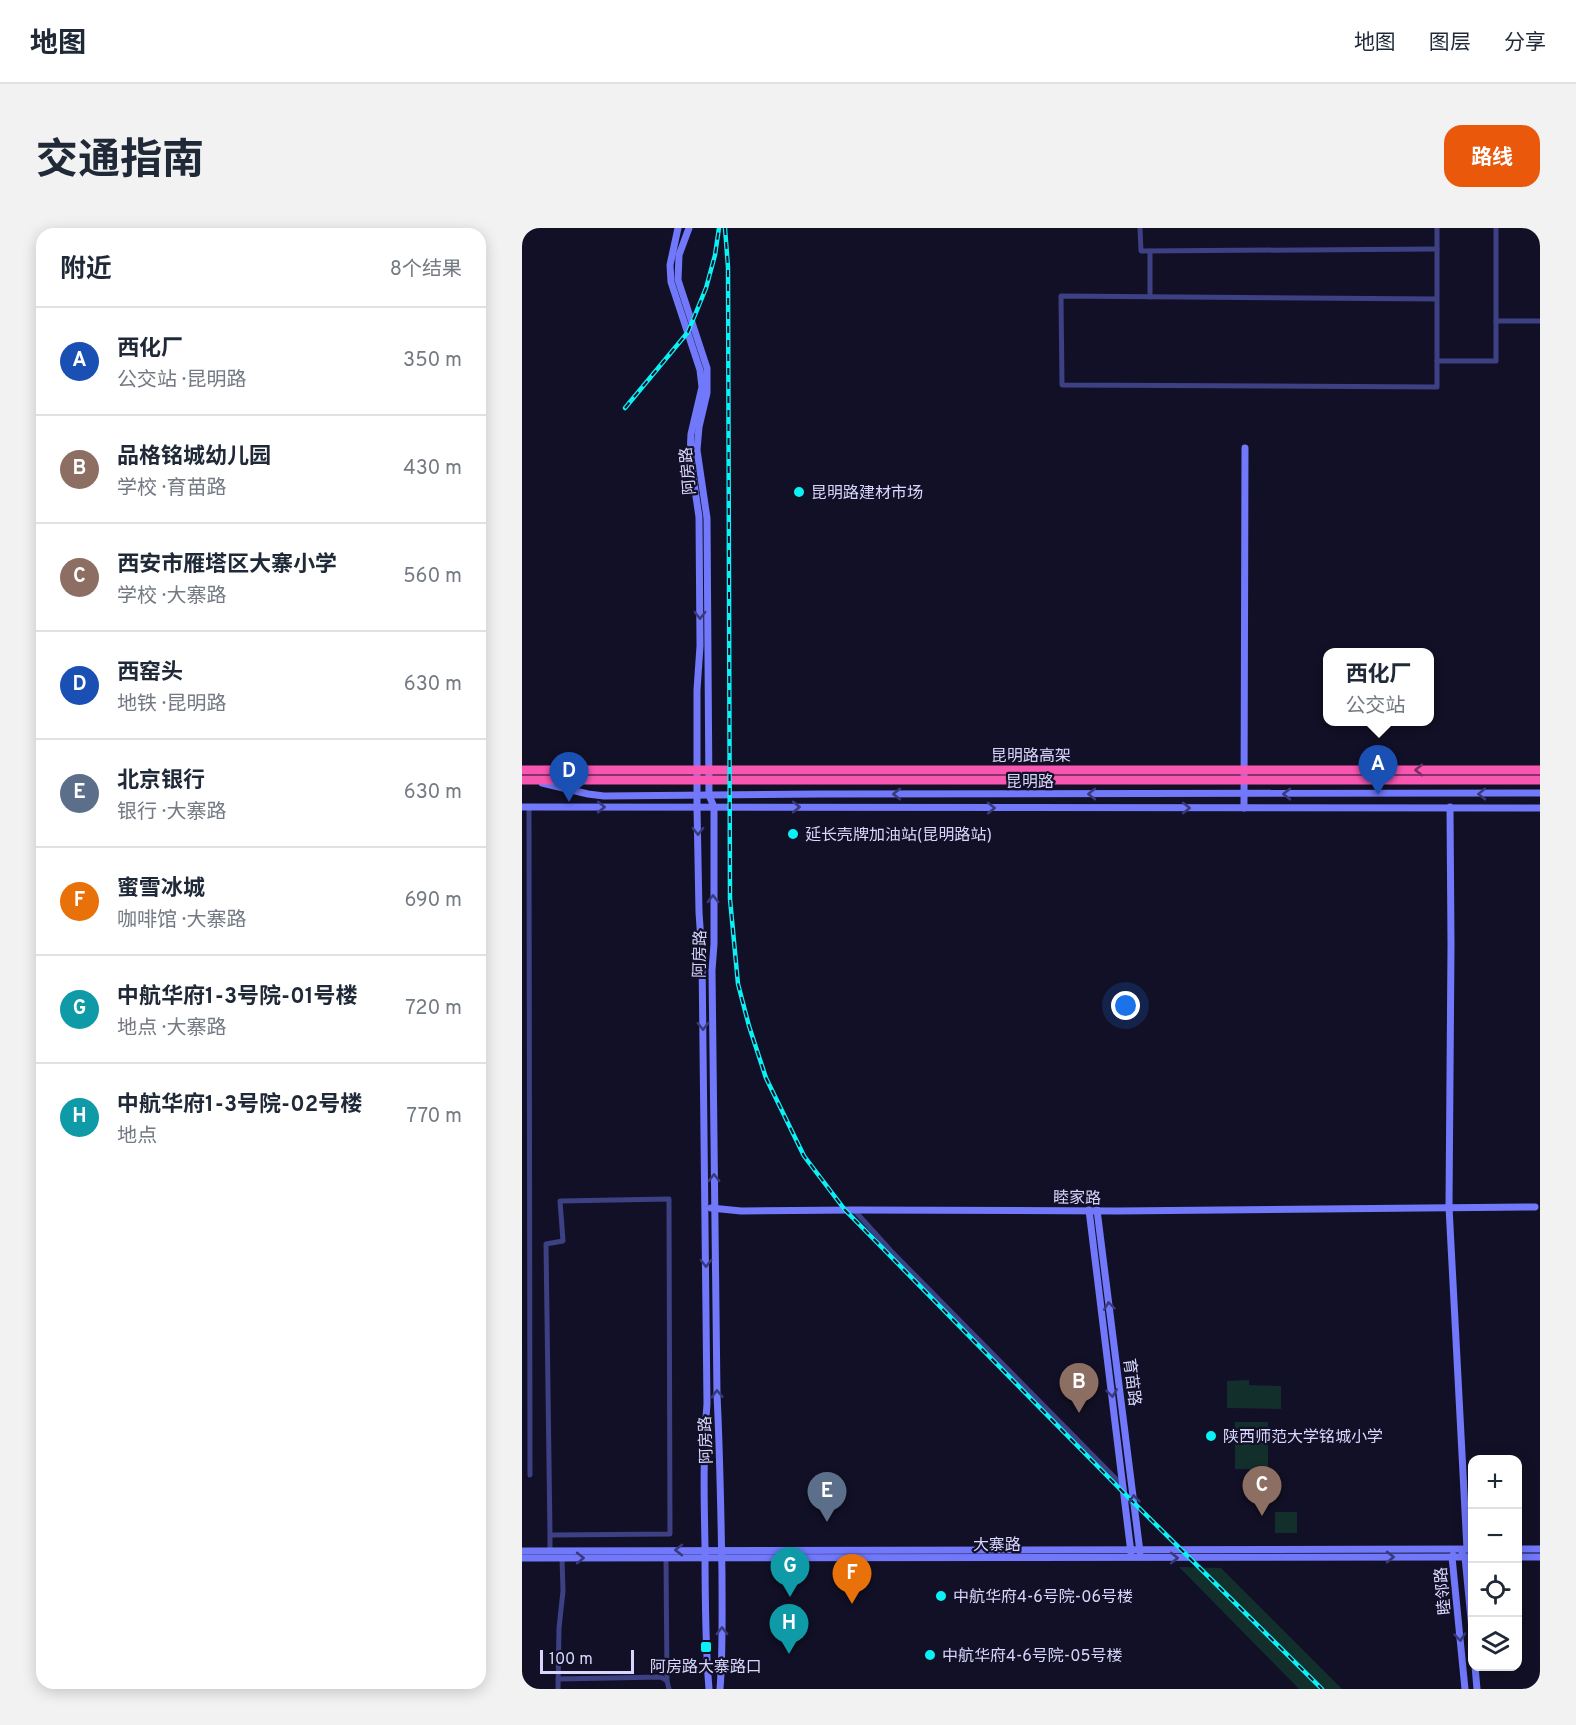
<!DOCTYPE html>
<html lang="zh">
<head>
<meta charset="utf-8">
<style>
	body { margin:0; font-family:Overpass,"Noto Sans SC",sans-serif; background:#f2f2f3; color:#1f2937 }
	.controls { position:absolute; right:18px; bottom:18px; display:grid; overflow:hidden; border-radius:12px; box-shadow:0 3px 15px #0003 }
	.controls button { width:54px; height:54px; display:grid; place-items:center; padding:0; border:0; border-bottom:2px solid #e0e1e3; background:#fff; color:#1f2937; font:30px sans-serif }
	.scale { position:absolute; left:18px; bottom:15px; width:94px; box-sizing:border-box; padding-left:6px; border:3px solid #d8d6fd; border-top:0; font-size:16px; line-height:21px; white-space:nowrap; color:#d8d6fd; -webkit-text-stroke:4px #121026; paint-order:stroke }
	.you { position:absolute; left:604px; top:778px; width:21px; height:21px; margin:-15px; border:4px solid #fff; border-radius:50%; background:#1a73e8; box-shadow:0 0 0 9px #1a73e833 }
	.badge { display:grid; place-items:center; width:39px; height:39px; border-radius:50%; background:#ea580c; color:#fff; font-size:20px; font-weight:700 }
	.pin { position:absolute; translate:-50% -50px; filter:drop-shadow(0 2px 3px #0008) }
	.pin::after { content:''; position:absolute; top:32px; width:21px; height:18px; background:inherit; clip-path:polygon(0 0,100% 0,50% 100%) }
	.popup { position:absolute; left:801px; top:420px; width:111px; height:78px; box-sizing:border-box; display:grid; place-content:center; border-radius:12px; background:#fff; filter:drop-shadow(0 2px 4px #0005); font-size:20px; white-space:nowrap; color:#747a83 }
	.popup b { font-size:22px; color:#1f2937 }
	.popup::after { content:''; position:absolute; left:50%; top:100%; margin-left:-12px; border:12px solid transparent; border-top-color:#fff }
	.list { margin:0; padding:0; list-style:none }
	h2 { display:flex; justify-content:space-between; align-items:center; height:78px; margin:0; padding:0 24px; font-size:26px }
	h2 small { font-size:20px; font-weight:400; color:#747a83 }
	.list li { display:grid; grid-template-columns:39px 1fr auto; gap:18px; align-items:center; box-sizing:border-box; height:108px; padding:0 24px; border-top:2px solid #e0e1e3 }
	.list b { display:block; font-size:22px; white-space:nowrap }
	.list p { margin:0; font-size:20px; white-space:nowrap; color:#747a83 }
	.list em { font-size:20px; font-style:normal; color:#747a83 }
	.icon { flex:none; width:33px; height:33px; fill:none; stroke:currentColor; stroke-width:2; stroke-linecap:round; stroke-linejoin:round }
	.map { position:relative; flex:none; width:1018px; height:1461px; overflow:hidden; border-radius:18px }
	header { display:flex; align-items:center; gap:36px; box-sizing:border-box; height:84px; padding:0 30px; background:#fff; border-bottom:2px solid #e0e1e3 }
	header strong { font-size:28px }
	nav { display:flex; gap:33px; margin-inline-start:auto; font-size:21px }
	.intro { display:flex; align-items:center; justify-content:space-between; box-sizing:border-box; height:144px; padding:0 36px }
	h1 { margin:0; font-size:42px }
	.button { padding:15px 27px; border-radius:18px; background:#ea580c; color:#fff; font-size:21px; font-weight:700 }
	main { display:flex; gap:36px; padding:0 36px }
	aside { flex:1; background:#fff; border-radius:18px; box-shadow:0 3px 15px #0003 }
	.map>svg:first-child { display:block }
	.green { fill:#132f2c }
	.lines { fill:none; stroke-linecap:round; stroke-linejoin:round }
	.street { stroke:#3d4083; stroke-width:5 }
	.secondary { stroke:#7178fa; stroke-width:7 }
	.highway { stroke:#f956b1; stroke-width:9 }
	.rail-casing { stroke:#0af1f6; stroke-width:4.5 }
	.rail { stroke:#121026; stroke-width:2; stroke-dasharray:7; stroke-linecap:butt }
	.oneway { stroke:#383a7b }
	.oneway2 { stroke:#7a3065 }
	.poi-dot { fill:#0af1f6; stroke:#121026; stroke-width:2 }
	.labels { text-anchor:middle; stroke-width:4.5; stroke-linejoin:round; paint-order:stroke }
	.street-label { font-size:16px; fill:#d8d6fd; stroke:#121026 }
	.poi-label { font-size:16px; fill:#d8d6fd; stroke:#121026; text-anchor:start }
</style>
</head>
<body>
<header>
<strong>地图</strong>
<nav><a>地图</a><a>图层</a><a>分享</a></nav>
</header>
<div class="intro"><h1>交通指南</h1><a class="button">路线</a></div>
<main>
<aside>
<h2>附近<small>8个结果</small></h2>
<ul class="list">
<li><span class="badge" style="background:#1a4fb4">A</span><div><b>西化厂</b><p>公交站 · 昆明路</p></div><em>350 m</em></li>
<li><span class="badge" style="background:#8d6e63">B</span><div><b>品格铭城幼儿园</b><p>学校 · 育苗路</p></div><em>430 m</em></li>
<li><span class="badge" style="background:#8d6e63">C</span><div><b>西安市雁塔区大寨小学</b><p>学校 · 大寨路</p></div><em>560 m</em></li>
<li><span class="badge" style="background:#1a4fb4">D</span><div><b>西窑头</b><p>地铁 · 昆明路</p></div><em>630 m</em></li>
<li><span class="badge" style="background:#5c6f8a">E</span><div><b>北京银行</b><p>银行 · 大寨路</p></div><em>630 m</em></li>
<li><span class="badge" style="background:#e8710a">F</span><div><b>蜜雪冰城</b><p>咖啡馆 · 大寨路</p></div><em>690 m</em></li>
<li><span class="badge" style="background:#0f9aa8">G</span><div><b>中航华府1-3号院-01号楼</b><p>地点 · 大寨路</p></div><em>720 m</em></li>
<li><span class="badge" style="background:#0f9aa8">H</span><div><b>中航华府1-3号院-02号楼</b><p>地点</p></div><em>770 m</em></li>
</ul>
</aside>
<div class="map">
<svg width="1018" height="1461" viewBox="0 0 1018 1461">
	<rect width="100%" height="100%" fill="#121026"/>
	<g class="green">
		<polygon points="727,1152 727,1157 759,1158 759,1181 705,1180 705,1153"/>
		<rect x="713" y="1194" width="33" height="47"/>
		<rect x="753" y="1284" width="22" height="21"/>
		<polygon points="657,1339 699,1340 820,1461 777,1461"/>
	</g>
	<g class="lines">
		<g class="street">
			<polyline points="618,0 619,23 915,21"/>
			<path d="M915,0C915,53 915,106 915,159L540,157L539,68L915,71"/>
			<polyline points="628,69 628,23"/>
			<polyline points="974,93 1018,93"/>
			<polyline points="915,133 974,133 974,0"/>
			<polyline points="7,579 8,1247"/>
			<polyline points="332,982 369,1023 601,1258"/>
			<polyline points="28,1307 148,1306 147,971 38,973 41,1013 24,1016 28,1307 28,1322"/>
			<polyline points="144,1330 145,1453"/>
			<polyline points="36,1451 139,1449 145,1453 147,1461"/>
			<polyline points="36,1461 37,1400 41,1363 40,1330"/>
		</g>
		<g class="secondary">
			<path d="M156,0L148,37L149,54L178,142L180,159L169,206L168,228L177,289L178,418L175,462V580L177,684L180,729L185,1176C181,1223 182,1271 183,1318C183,1366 183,1414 187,1461"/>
			<path d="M167,0L157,27L156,52L185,140V165L177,199L175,222L185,290L187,567L192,579V716L190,742L195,1167C198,1226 199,1286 200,1346C200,1384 201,1423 198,1461"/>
			<polyline points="20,555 66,566 82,568 298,566 1018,565"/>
			<polyline points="0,579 1018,580"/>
			<polyline points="928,579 929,717 927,979 945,1321"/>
			<polyline points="722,580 723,220"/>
			<polyline points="189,980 219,983 332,982 596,983 1013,979"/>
			<polyline points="567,982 609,1325"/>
			<polyline points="575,982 618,1324"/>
			<polyline points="996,1321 1018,1321"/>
			<polyline points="0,1323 951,1321"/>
			<polyline points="940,1326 943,1329 951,1412"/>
			<polyline points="931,1327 930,1329 943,1461"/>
			<polyline points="996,1329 1018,1329"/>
			<polyline points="0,1330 951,1329"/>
			<polyline points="953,1438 955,1461"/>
		</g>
		<g class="highway">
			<polyline points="0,542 1018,542"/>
			<polyline points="0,552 1018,552"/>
		</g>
		<defs>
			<g id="rail">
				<polyline points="203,0 206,39 208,671 216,756 227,798 244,850 282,928 323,982 602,1265 800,1461"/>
				<polyline points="103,180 166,104 184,60 193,27 197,0"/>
			</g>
		</defs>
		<use href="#rail" class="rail-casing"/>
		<use href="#rail" class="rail"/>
	</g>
	<defs><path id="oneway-chevron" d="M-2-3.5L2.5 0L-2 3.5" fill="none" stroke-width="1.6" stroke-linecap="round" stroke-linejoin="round" transform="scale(1.5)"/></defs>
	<g class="oneway">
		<use href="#oneway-chevron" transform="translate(178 387) rotate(90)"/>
		<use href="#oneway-chevron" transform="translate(375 566) rotate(-180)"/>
		<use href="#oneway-chevron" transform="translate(570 566) rotate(180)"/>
		<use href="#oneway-chevron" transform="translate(765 566) rotate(-180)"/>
		<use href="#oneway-chevron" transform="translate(960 566) rotate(179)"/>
		<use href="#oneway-chevron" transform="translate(79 579)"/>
		<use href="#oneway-chevron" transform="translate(274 579)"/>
		<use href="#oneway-chevron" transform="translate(469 580)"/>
		<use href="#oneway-chevron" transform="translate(664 580)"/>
		<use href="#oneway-chevron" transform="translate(176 603) rotate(89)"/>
		<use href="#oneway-chevron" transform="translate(191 671) rotate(-90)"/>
		<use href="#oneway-chevron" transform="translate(181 798) rotate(89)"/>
		<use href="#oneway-chevron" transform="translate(192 950) rotate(-91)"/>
		<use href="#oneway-chevron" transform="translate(184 1035) rotate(90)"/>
		<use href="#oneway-chevron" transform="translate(587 1078) rotate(-97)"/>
		<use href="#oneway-chevron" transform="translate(590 1165) rotate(83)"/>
		<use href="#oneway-chevron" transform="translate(195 1166) rotate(-92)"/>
		<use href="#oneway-chevron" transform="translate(612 1271) rotate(-97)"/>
		<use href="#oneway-chevron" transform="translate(157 1322) rotate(180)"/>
		<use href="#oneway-chevron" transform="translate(868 1329)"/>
		<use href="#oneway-chevron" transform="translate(58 1330)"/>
		<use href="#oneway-chevron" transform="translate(652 1330)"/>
		<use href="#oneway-chevron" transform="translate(200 1403) rotate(-90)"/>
		<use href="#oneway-chevron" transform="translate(938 1409) rotate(85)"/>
	</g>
	<use class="oneway2" href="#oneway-chevron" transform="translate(897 542) rotate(-180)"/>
	<g class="poi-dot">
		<circle cx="277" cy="264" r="6"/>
		<circle cx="271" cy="606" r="6"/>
		<circle cx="689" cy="1208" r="6"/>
		<circle cx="419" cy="1368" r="6"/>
		<rect x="178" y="1413" width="12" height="12" rx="3"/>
		<circle cx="408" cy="1427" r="6"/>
	</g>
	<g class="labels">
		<g class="street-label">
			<text transform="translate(165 243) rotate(-95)" y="6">阿房路</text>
			<text x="509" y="533">昆明路高架</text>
			<text x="508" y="559">昆明路</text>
			<text transform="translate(177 726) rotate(-89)" y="6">阿房路</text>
			<text transform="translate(555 969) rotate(1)" y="6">睦家路</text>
			<text transform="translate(611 1154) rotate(83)" y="6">育苗路</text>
			<text transform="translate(183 1212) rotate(-92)" y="6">阿房路</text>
			<text x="475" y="1322">大寨路</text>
			<text transform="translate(920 1363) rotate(-95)" y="6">睦邻路</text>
		</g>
		<g class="poi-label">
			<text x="289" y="270">昆明路建材市场</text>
			<text x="283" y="612">延长壳牌加油站(昆明路站)</text>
			<text x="701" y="1214">陕西师范大学铭城小学</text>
			<text x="431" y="1374">中航华府4-6号院-06号楼</text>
			<text x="420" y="1433">中航华府4-6号院-05号楼</text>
			<text x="184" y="1444" text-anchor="middle">阿房路大寨路口</text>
		</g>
	</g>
</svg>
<div class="controls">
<button>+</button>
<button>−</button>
<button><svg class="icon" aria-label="locate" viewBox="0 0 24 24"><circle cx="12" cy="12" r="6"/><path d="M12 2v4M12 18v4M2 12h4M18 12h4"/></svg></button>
<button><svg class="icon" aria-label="layers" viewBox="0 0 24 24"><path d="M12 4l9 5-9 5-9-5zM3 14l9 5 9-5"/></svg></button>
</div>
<div class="scale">100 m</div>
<div class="you"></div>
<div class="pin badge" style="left:856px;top:567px;background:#1a4fb4">A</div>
<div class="popup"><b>西化厂</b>公交站</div>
<div class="pin badge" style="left:557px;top:1185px;background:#8d6e63">B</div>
<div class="pin badge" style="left:740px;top:1288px;background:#8d6e63">C</div>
<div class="pin badge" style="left:47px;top:574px;background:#1a4fb4">D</div>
<div class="pin badge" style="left:305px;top:1294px;background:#5c6f8a">E</div>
<div class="pin badge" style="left:330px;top:1376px;background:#e8710a">F</div>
<div class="pin badge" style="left:268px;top:1369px;background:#0f9aa8">G</div>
<div class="pin badge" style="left:267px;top:1426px;background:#0f9aa8">H</div>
</div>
</main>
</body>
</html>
